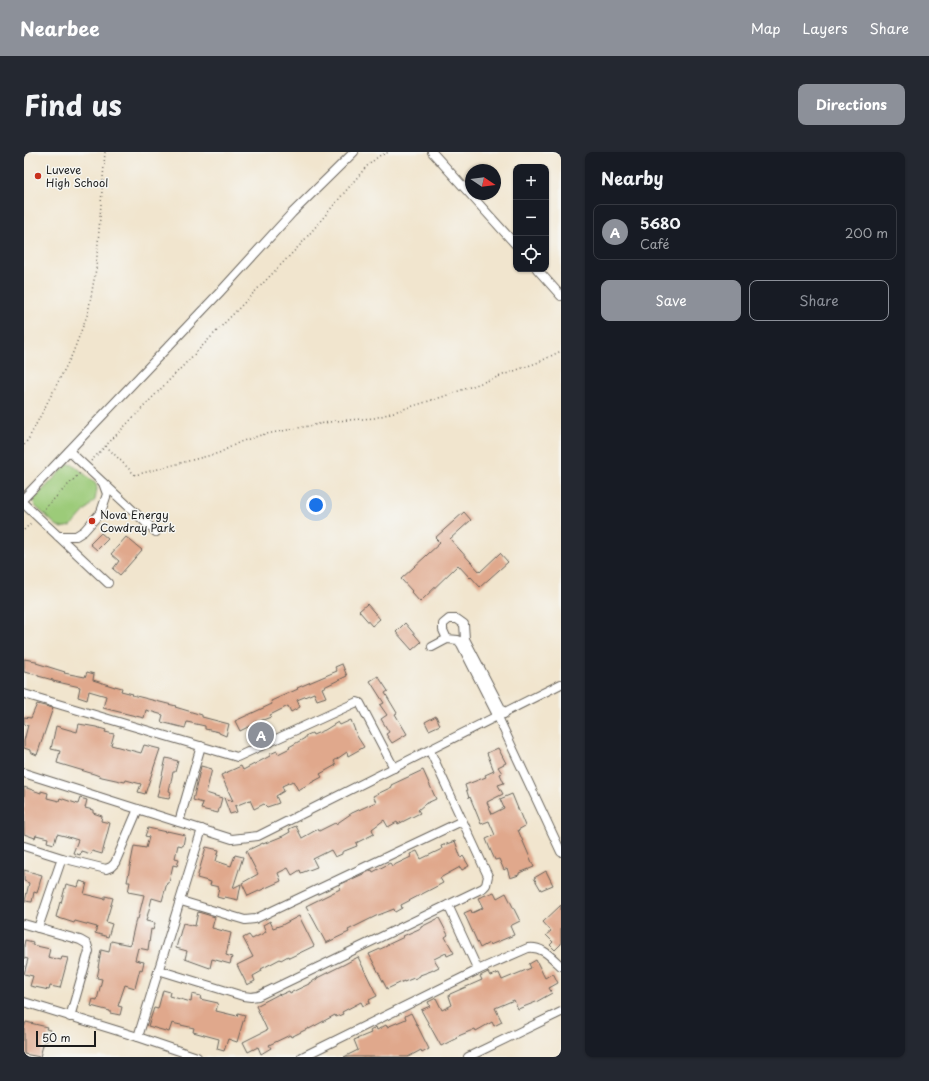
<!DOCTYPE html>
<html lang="en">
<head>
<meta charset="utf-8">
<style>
	body { margin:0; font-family:"Playpen Sans",sans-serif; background:#242831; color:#f1f3f6 }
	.controls { position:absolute; right:12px; top:12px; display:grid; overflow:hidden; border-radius:8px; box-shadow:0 1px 3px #0004 }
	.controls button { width:36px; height:36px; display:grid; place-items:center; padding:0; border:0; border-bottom:1px solid #363941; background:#171b24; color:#f1f3f6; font:20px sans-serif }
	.compass { position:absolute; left:441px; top:12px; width:36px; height:36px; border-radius:50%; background:#171b24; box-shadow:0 1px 3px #0004; rotate:103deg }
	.scale { position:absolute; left:12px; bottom:10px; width:60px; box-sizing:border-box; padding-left:4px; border:2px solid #1c1c1c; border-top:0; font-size:11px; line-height:14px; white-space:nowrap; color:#1c1c1c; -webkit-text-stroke:3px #f6f6f2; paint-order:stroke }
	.you { position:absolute; left:292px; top:353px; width:14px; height:14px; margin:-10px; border:3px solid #fff; border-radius:50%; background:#1a73e8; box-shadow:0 0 0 6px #1a73e833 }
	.badge { display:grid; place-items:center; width:26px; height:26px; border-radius:50%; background:#8c9099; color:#fff; font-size:13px; font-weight:700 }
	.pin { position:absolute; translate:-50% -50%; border:2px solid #fff; box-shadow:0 1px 4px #0006 }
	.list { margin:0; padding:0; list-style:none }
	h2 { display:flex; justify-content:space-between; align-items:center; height:52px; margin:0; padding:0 16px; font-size:17px }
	h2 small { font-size:13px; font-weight:400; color:#9ea1a6 }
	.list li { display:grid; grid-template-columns:26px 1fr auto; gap:12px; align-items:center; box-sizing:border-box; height:56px; margin:0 8px 8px; padding:0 8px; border:1px solid #363941; border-radius:8px }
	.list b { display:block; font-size:15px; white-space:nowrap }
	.list p { margin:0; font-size:13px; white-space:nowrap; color:#9ea1a6 }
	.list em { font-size:13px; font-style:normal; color:#9ea1a6 }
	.actions { display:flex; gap:8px; padding:12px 16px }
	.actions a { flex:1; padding:9px 0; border:1px solid #8c9099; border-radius:8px; text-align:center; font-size:14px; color:#8c9099 }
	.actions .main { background:#8c9099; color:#fff }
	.icon { flex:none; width:22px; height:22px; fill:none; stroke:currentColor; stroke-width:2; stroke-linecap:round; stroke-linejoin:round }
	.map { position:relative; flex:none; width:537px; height:905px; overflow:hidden; border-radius:8px }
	header { display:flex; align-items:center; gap:24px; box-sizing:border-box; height:56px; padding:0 20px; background:#8c9099; color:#fff }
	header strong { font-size:19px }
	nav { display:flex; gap:22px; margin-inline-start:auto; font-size:14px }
	.intro { display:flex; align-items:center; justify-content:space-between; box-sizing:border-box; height:96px; padding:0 24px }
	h1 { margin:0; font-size:28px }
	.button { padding:10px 18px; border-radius:8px; background:#8c9099; color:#fff; font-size:14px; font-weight:700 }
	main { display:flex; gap:24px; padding:0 24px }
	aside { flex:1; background:#171b24; border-radius:8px; box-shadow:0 1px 3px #0004 }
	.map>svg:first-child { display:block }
	.green { fill:#9ccb79; stroke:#5c744a }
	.building { fill:#e0a88c }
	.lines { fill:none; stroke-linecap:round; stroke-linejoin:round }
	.minor-casing { stroke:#67625a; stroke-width:10 }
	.path { stroke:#67625a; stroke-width:1.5; stroke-dasharray:1 3; stroke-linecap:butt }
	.minor { stroke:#fff; stroke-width:8 }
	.poi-dot { fill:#c8321e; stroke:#f6f6f2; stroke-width:1.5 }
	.labels { text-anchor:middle; stroke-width:3; stroke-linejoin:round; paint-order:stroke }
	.poi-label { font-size:11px; fill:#1c1c1c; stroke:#f6f6f2; text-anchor:start }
</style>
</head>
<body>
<header>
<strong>Nearbee</strong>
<nav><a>Map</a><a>Layers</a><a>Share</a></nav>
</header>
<div class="intro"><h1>Find us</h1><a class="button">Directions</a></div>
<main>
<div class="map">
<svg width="537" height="905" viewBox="0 0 537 905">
	<rect width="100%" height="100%" fill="#f6f6f2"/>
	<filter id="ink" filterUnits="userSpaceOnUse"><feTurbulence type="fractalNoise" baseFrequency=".025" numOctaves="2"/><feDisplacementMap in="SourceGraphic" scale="8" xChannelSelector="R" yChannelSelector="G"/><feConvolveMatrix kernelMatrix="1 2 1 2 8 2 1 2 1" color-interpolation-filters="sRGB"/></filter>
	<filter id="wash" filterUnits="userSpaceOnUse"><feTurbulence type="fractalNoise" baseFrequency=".012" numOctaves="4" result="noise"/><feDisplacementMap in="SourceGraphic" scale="16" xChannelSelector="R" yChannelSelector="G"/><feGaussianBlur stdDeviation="0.9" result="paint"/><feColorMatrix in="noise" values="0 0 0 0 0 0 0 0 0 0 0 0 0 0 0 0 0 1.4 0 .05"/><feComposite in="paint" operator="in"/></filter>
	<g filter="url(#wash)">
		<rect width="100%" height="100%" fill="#f1e5ce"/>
		<polygon class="green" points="44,312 50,313 72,332 73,337 71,348 47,374 37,376 32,373 11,354 9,348"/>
		<g id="blocks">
			<g class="building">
				<polygon points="440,360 447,368 426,387 456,420 476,401 484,410 456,435 447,425 446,426 434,413 396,450 387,440 388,439 377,427 416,391 411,386"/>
				<polygon points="77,381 84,387 73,398 66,392"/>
				<polygon points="102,385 118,398 96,423 89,417 95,409 87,402"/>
				<polygon points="343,452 356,467 348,474 335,459"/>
				<polygon points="381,471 397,490 388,498 372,480"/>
				<polygon points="0,507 12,509 12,511 41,520 40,521 61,525 63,520 70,522 69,528 91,535 91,534 98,536 97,539 109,542 108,543 152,554 151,555 178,563 178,565 205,572 202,584 195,581 195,580 181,577 181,574 163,570 161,576 137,570 139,563 122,558 120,566 79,556 82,544 65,539 63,548 54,545 56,535 29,529 29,528 14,524 14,523 0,520"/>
				<polygon points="318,512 323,524 298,536 302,545 293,548 290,541 273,548 276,555 267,560 264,554 246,563 247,565 236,569 240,577 229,582 226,574 216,579 211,569 248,552 247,549 274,537 273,536 313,519 311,515"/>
				<polygon points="354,524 364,539 361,541 373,561 371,562 383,582 368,591 362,582 365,580 357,567 363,563 356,553 360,551 346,529"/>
				<polygon points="13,552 29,556 13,603 6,600 6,598 0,596 0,589 4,573 0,572 0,565 7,566"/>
				<polygon points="412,564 416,573 405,578 401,570"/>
				<polygon points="327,568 333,584 340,595 324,604 323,600 310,609 312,613 296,622 298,625 274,638 269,629 258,634 260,639 252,644 255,651 243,655 240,652 230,657 226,648 211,654 213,660 206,662 200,646 209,649 197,623 217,614 219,618 246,604 246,602 253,599 254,602 266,596 265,595 281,586 281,584 288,581 289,583 301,578 314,570 316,573"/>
				<polygon points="55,572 72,575 82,578 81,580 90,582 87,593 117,601 120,593 136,597 121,642 114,640 117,632 102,628 101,630 78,625 70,622 33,611 36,599 27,597 32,574 53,580"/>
				<polygon points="474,596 482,611 474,615 478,621 476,622 480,631 474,633 479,642 463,650 468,662 480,656 476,647 488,642 501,674 494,678 510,715 495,721 495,723 486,726 483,716 480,718 475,707 471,708 466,697 462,687 471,683 465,669 457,672 446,645 445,646 441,633 462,625 461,623 470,619 463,601"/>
				<polygon points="142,606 154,609 151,620 149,620 145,639 147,640 145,647 133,645"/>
				<polygon points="177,614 188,617 182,641 198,646 194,661 177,657 179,651 169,648"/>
				<polygon points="399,618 412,647 401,652 394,658 396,661 374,672 373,670 364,675 360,668 348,677 350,682 332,691 333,694 318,700 318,702 311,705 307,698 289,707 293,715 277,721 276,718 268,723 264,716 254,721 257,729 224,744 218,731 234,722 222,699 239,691 239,692 259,684 266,680 265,677 272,674 278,686 294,677 295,679 311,671 312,672 328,661 352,650 349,644 368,635 367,633"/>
				<polygon points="0,635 17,641 17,639 24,641 23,646 35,649 36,646 54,652 56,646 63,648 61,656 69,658 69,661 78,664 77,669 86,671 78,702 68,699 67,702 57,699 56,703 49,701 54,688 41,684 33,682 30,692 23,690 24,686 12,683 11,686 0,682"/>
				<polygon points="124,676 142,680 143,679 161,683 159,694 154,693 151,706 155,707 153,714 149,713 145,731 143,731 138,749 128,746 122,769 131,771 129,778 127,777 124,798 114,796 111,808 120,810 118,818 116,817 111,836 101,833 94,854 98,855 96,863 86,861 86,859 67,854 69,847 73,848 78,827 73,826 75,816 74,816 77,798 85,800 87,789 106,793 112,767 114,767 120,743 104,740 106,730 103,730 110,694 122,696 125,685 121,684"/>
				<polygon points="431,689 437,706 439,704 445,714 438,718 436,715 416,726 419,731 377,753 378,756 371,760 370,757 352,764 324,778 325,780 302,791 282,754 316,737 315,733 348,718 349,720 366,711 368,714 387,705 386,702 393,699 397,707 418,697 417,694"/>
				<polygon points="182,695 195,698 192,709 207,714 211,703 219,705 209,736 217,732 214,748 201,745 200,747 193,745 195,735 186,733 187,730 173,726"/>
				<polygon points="0,718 18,723 13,741 10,740 8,750 1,749 5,731 0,729"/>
				<polygon points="522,719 529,733 517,738 510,726"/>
				<polygon points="56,729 63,731 60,742 81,747 81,744 89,746 82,770 88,772 84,785 71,781 73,775 51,769 50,771 32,765 36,750 37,751 42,732 54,735"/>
				<polygon points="470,740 473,746 482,741 496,769 486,774 490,783 466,793 465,791 456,796 440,761 447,758 448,761 459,756 454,746"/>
				<polygon points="537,753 537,792 531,798 526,793 529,790 522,783 527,779 519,770"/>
				<polygon points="174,760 191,765 188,776 207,781 202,803 208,805 206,812 188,807 186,816 161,807 163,799 152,796 159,771 171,774"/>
				<polygon points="275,764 290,794 265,806 264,804 257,808 256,807 237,817 238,819 229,824 231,829 223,833 213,813 229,805 219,786 225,783 228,787 242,780 239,773 246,769 249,776 258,773"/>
				<polygon points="415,766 424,783 421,785 430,801 423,804 422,801 410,807 415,815 407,819 396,823 396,824 390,827 390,826 380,830 380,829 363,837 345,802 363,794 363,793 380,785 379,784 397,776 397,775"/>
				<polygon points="1,788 9,790 8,793 26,797 24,805 37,808 38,805 44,806 36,836 26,834 25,838 6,834 9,824 0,822 4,807 0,806 0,793"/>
				<polygon points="334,805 353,844 345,848 346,851 339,854 337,850 318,860 319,862 312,865 311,863 285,877 285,876 267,885 266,883 245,893 247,896 237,902 234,895 224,900 219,890 243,878 232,854 255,842 256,843 265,839 266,841 285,832 285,831 293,827 293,826 321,812"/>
				<polygon points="512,808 521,826 529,821 534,831 525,836 528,841 512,850 494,857 490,848 471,856 478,870 470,874 468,870 452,879 451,877 432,885 433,886 417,894 397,858 406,854 404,850 412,846 418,858 428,853 425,844 426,842 458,828 456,824 464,820 466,824 475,821 478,828 507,816 505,812"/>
				<polygon points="139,838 146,840 145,844 167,850 168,842 177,844 176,847 194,851 192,859 213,864 214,861 221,863 213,890 204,887 200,899 193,897 195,887 169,880 170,876 148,871 145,880 124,874 130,856 134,857"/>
				<polygon points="387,861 405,897 398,901 397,898 384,905 320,905 334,898 330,888 347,881 346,879 352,875 353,878 362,873 363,875 382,867 381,864"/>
				<polygon points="2,870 23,875 22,877 26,878 23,889 20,889 16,905 0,902 0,876"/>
			</g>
		</g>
	</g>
	<g filter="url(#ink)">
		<use href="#blocks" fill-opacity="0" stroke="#67625a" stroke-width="1"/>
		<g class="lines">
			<defs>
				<g id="minor">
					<polyline points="408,0 492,93"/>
					<polyline points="513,117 537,144"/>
					<polyline points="45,299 132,380"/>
					<polyline points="0,346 196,140 268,61 330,0"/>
					<polyline points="0,352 84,431"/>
					<polyline points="34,384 52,384 60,379 77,360 83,342 79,331"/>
					<polyline points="408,495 423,487"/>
					<polyline points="0,542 213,605 333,550 336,551 370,616"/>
					<polyline points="480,562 441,487 440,472 433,467 425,467 419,472 419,478 423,487 434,488 437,492 474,565 537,700"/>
					<polyline points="0,621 208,687 234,684 537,532"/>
					<polyline points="155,670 177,594"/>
					<polyline points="0,694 38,706 82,717 87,715 91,711 114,657"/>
					<polyline points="157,749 221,768 231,767 438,669"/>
					<polyline points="424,753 454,818"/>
					<polyline points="0,772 56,788 63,792 65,799 46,865"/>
					<polyline points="14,776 38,706"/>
					<polyline points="134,818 219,844 227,845 234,844 459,736 462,733 464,724 406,599"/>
					<polyline points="0,850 114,885 173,905"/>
					<polyline points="114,885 178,677"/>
					<path d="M278,905L454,818L504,796C518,794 527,805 537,814"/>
					<polyline points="444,905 537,860"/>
				</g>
			</defs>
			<use href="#minor" class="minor-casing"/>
			<g class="path">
				<polyline points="0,293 5,286 48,203 64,161 72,117 81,0"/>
				<polyline points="82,294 111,323 195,301 216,290 237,283 311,269 351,266 421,244 515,210 537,199"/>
				<polyline points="67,309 277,92 342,15 355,4 365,0"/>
				<polyline points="18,359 56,321"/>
				<polyline points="0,378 7,371"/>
			</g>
			<use href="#minor" class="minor"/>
		</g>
	</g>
	<g class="poi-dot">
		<circle cx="14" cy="24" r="4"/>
		<circle cx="68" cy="369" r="4"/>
	</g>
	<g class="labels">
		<g class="poi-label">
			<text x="22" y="22">Luveve<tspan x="22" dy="13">High School</tspan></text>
			<text x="76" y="367">Nova Energy<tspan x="76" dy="13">Cowdray Park</tspan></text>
		</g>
	</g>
</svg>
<div class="controls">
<button>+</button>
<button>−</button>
<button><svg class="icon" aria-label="locate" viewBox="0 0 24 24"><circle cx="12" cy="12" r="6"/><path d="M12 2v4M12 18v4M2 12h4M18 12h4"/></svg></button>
</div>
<svg class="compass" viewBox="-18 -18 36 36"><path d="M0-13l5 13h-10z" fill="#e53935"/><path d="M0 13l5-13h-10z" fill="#9ea1a6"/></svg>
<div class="scale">50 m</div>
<div class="you"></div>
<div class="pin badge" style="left:237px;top:583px">A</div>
</div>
<aside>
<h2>Nearby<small></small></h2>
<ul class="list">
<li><span class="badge">A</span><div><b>5680</b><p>Café</p></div><em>200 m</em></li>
</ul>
<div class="actions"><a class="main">Save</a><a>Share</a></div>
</aside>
</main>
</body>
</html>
